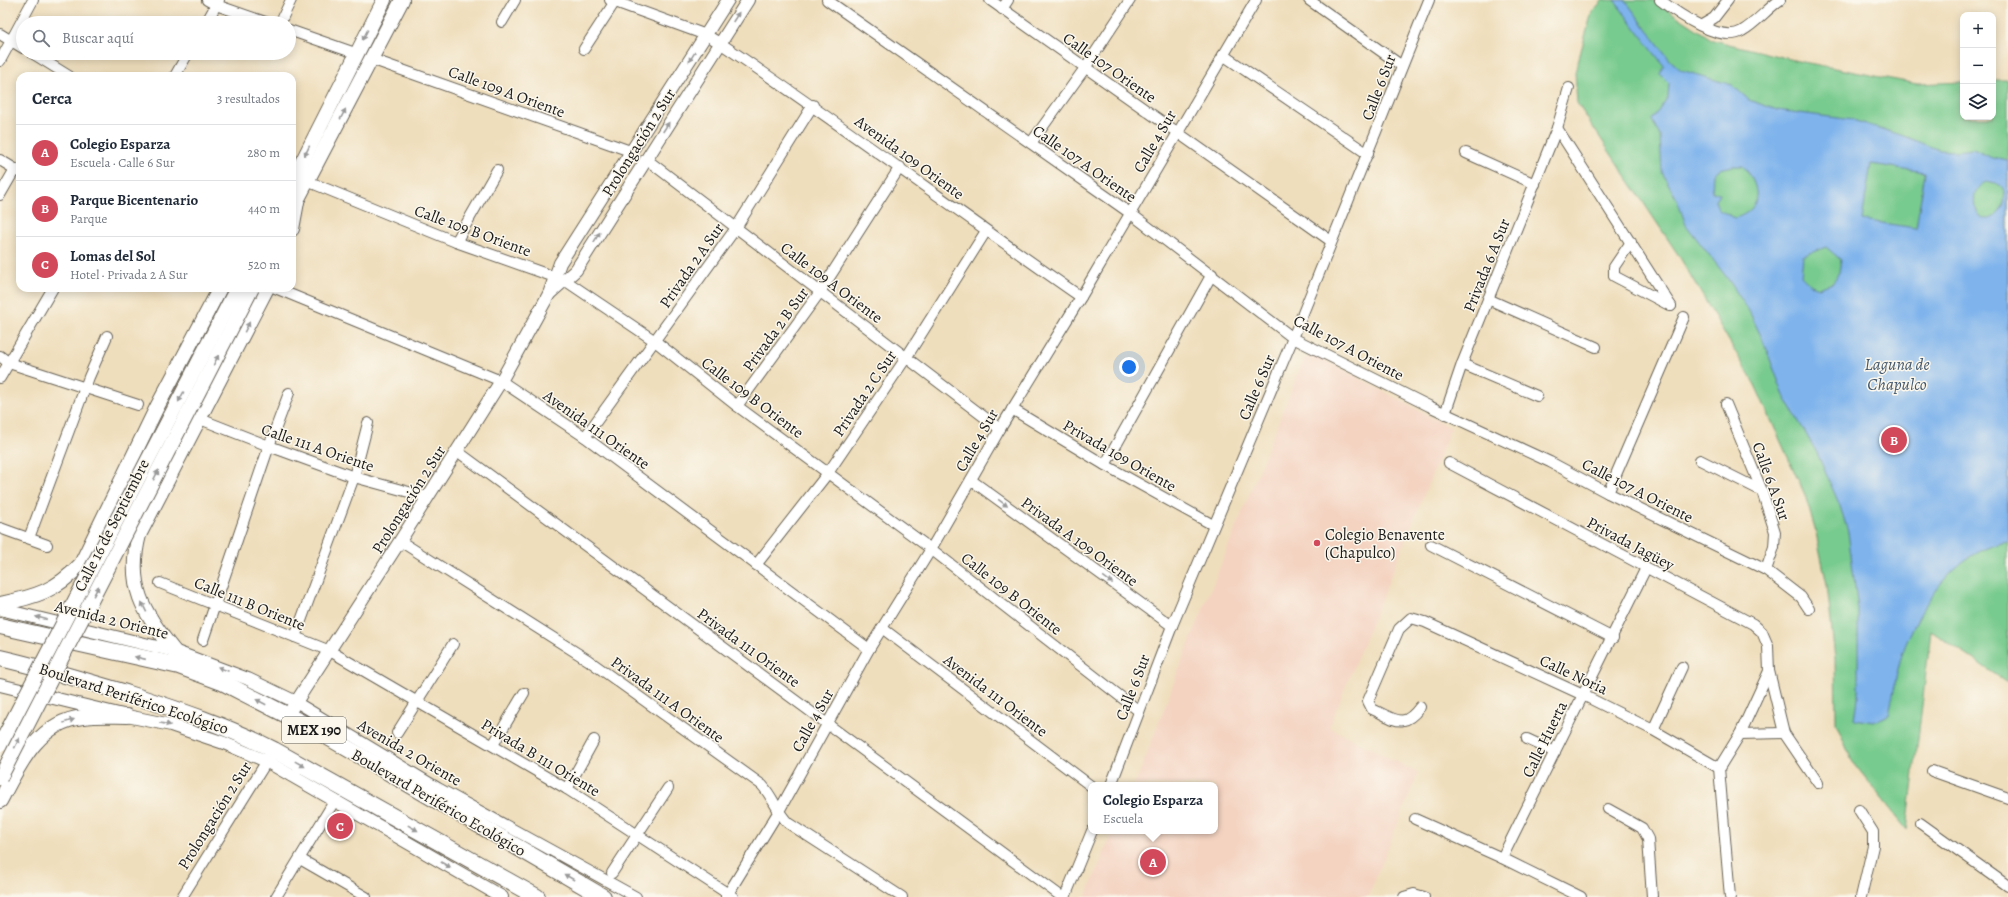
<!DOCTYPE html>
<html lang="es">
<head>
<meta charset="utf-8">
<style>
	body { margin:0; font-family:Alegreya,serif; background:#f6f6f7; color:#1f2937 }
	.controls { position:absolute; right:12px; top:12px; display:grid; overflow:hidden; border-radius:8px; box-shadow:0 2px 10px #0003 }
	.controls button { width:36px; height:36px; display:grid; place-items:center; padding:0; border:0; border-bottom:1px solid #e0e1e3; background:#fff; color:#1f2937; font:20px sans-serif }
	.you { position:absolute; left:1129px; top:367px; width:14px; height:14px; margin:-10px; border:3px solid #fff; border-radius:50%; background:#1a73e8; box-shadow:0 0 0 6px #1a73e833 }
	.badge { display:grid; place-items:center; width:26px; height:26px; border-radius:50%; background:#d1495b; color:#fff; font-size:13px; font-weight:700 }
	.pin { position:absolute; translate:-50% -50%; border:2px solid #fff; box-shadow:0 1px 4px #0006 }
	.popup { position:absolute; left:1088px; top:782px; width:130px; height:52px; box-sizing:border-box; display:grid; place-content:center; border-radius:8px; background:#fff; filter:drop-shadow(0 1px 3px #0005); font-size:13px; white-space:nowrap; color:#747a83 }
	.popup b { font-size:15px; color:#1f2937 }
	.popup::after { content:''; position:absolute; left:50%; top:100%; margin-left:-8px; border:8px solid transparent; border-top-color:#fff }
	.list { margin:0; padding:0; list-style:none }
	h2 { display:flex; justify-content:space-between; align-items:center; height:52px; margin:0; padding:0 16px; font-size:17px }
	h2 small { font-size:13px; font-weight:400; color:#747a83 }
	.list li { display:grid; grid-template-columns:26px 1fr auto; gap:12px; align-items:center; box-sizing:border-box; height:56px; padding:0 16px; border-top:1px solid #e0e1e3 }
	.list b { display:block; font-size:15px; white-space:nowrap }
	.list p { margin:0; font-size:13px; white-space:nowrap; color:#747a83 }
	.list em { font-size:13px; font-style:normal; color:#747a83 }
	.icon { flex:none; width:22px; height:22px; fill:none; stroke:currentColor; stroke-width:2; stroke-linecap:round; stroke-linejoin:round }
	.map { position:relative; flex:none; width:2008px; height:897px; overflow:hidden }
	.search { position:absolute; background:#fff; box-shadow:0 2px 10px #0003; left:16px; top:16px; width:280px; height:44px; display:flex; align-items:center; gap:10px; box-sizing:border-box; padding:0 14px; border-radius:22px; color:#747a83; font-size:15px }
	.panel { position:absolute; background:#fff; box-shadow:0 2px 10px #0003; left:16px; top:72px; width:280px; height:220px; border-radius:12px }
	.map>svg:first-child { display:block }
	.built { fill:#f4d3c1 }
	.green { fill:#78cb8e; stroke:#4a7455 }
	.water { fill:#7eb3ec; stroke:#4d6884; fill-rule:evenodd }
	.lines { fill:none; stroke-linecap:round; stroke-linejoin:round }
	.minor-casing { stroke:#666054; stroke-width:12 }
	.tertiary-casing { stroke:#666054; stroke-width:14 }
	.secondary-casing { stroke:#666054; stroke-width:16 }
	.trunk-casing { stroke:#666054; stroke-width:18 }
	.minor { stroke:#fff; stroke-width:10 }
	.tertiary { stroke:#fff; stroke-width:12 }
	.secondary { stroke:#fff; stroke-width:14 }
	.trunk { stroke:#fff; stroke-width:16 }
	.secondary-bridge-casing { stroke:#666054; stroke-width:16; stroke-linecap:butt }
	.secondary-bridge { stroke:#fff; stroke-width:14 }
	.oneway { fill:#999 }
	.poi-dot { fill:#d1495b; stroke:#fbf7ec; stroke-width:1.5 }
	.labels { text-anchor:middle; stroke-width:3; stroke-linejoin:round; paint-order:stroke }
	.shield { fill:#fbf7ec; stroke:#5f5e5a; stroke-width:1 }
	.shield-label { font-size:15px; font-weight:bold; fill:#1c1c1c }
	.street-label { font-size:16px; fill:#1c1c1c; stroke:#fbf7ec }
	.poi-label { font-size:16px; fill:#1c1c1c; stroke:#fbf7ec; text-anchor:start }
	.water-label { font-size:17px; font-style:italic; fill:#43586f; stroke:#fbf7ec }
</style>
</head>
<body>
<div class="map">
<svg width="2008" height="897" viewBox="0 0 2008 897">
	<rect width="100%" height="100%" fill="#fbf7ec"/>
	<filter id="ink" filterUnits="userSpaceOnUse"><feTurbulence type="fractalNoise" baseFrequency=".025" numOctaves="2"/><feDisplacementMap in="SourceGraphic" scale="8" xChannelSelector="R" yChannelSelector="G"/><feConvolveMatrix kernelMatrix="1 2 1 2 8 2 1 2 1" color-interpolation-filters="sRGB"/></filter>
	<filter id="wash" filterUnits="userSpaceOnUse"><feTurbulence type="fractalNoise" baseFrequency=".012" numOctaves="4" result="noise"/><feDisplacementMap in="SourceGraphic" scale="16" xChannelSelector="R" yChannelSelector="G"/><feGaussianBlur stdDeviation="0.9" result="paint"/><feColorMatrix in="noise" values="0 0 0 0 0 0 0 0 0 0 0 0 0 0 0 0 0 1.4 0 .05"/><feComposite in="paint" operator="in"/></filter>
	<g filter="url(#wash)">
		<rect width="100%" height="100%" fill="#efdebc"/>
		<polygon class="built" points="1315,354 1451,428 1329,727 1418,773 1368,897 1086,897 1113,831 1215,831 1215,785 1135,785 1183,659 1304,359"/>
		<polygon class="green" points="1603,0 1653,0 1713,40 1798,61 1917,84 1963,82 1963,117 1993,117 1993,80 2008,80 2008,683 1931,631 1907,830 1852,761 1836,723 1835,659 1827,585 1816,533 1805,495 1755,385 1679,256 1577,103 1575,72 1592,12"/>
		<path class="water" d="M1614,0H1625L1670,60L1681,70L1732,85L1749,100L1777,110L1853,120L1901,135L1939,150L1956,151L1973,149L1992,158L2008,161V543C2003,542 1998,544 1993,546C1947,559 1913,618 1900,661C1895,679 1893,698 1889,715L1873,722L1855,719L1858,698V610L1848,532L1840,506L1817,453L1784,396L1761,336L1749,311L1728,279L1686,225L1677,200L1662,172L1660,136L1652,120L1668,97L1669,83L1660,74L1664,66ZM1871,164L1925,172L1916,228L1862,220ZM1733,166H1743C1760,185 1764,210 1735,218L1719,210L1715,201L1719,193L1712,192L1713,174L1720,169ZM1987,182L2000,185C2005,189 2005,196 2004,202C2002,214 1987,227 1978,213C1971,202 1974,185 1987,182ZM1826,247L1841,260L1839,272L1833,283L1818,288L1810,285L1801,276L1803,256Z"/>
	</g>
	<g filter="url(#ink)">
		<g class="lines">
			<defs>
				<g id="minor">
					<polyline points="207,0 216,5 268,23"/>
					<path d="M610,0L706,35L720,43C842,125 960,213 1081,297"/>
					<polyline points="827,0 1130,213 1293,338 1429,406 1550,462 1608,493 1766,570 1801,597 1809,609"/>
					<polyline points="990,0 1331,241"/>
					<polyline points="1309,0 1402,66"/>
					<path d="M1660,0C1677,13 1721,44 1742,31C1756,23 1767,9 1780,0"/>
					<polyline points="1002,9 1008,0"/>
					<polyline points="502,22 515,0"/>
					<polyline points="206,23 219,0"/>
					<polyline points="280,23 291,0"/>
					<polyline points="1702,25 1714,18 1728,0"/>
					<polyline points="289,30 355,53"/>
					<polyline points="0,34 23,48"/>
					<polyline points="584,49 616,0"/>
					<polyline points="32,53 69,76"/>
					<polyline points="1223,55 1368,154"/>
					<polyline points="371,59 633,152"/>
					<polyline points="0,61 33,0"/>
					<polyline points="175,76 188,53"/>
					<polyline points="1557,128 1671,306"/>
					<polyline points="1031,143 1085,68 1130,0"/>
					<polyline points="1466,153 1535,184"/>
					<polyline points="646,159 1000,429"/>
					<polyline points="0,160 20,172"/>
					<polyline points="307,181 456,242 566,281 655,341 737,406 931,549 1139,711"/>
					<polyline points="0,195 15,169"/>
					<polyline points="456,242 497,170"/>
					<polyline points="1631,242 1614,267 1614,276 1671,306"/>
					<polyline points="275,288 501,381 585,437 869,649"/>
					<polyline points="1488,299 1596,347"/>
					<polyline points="0,356 9,363 138,405"/>
					<polyline points="1462,364 1537,396"/>
					<polyline points="0,378 53,288"/>
					<polyline points="1726,404 1762,491 1775,532 1774,547 1766,570"/>
					<polyline points="737,406 820,292 900,167"/>
					<polyline points="1012,409 1105,465 1213,525"/>
					<polyline points="1445,414 1462,364 1557,128 1569,88"/>
					<polyline points="200,419 269,446 354,477 427,497"/>
					<polyline points="585,437 736,228 813,105"/>
					<polyline points="457,451 1062,897"/>
					<polyline points="1700,460 1762,491"/>
					<polyline points="1449,463 1753,624 1762,632 1768,646 1769,671 1784,733 1818,783"/>
					<polyline points="1105,465 1212,274"/>
					<polyline points="971,480 1172,626"/>
					<polyline points="1608,493 1684,317"/>
					<polyline points="0,528 47,545"/>
					<polyline points="29,538 89,377 107,336"/>
					<path d="M400,541L588,660L762,785C773,797 777,812 788,823L902,897"/>
					<polyline points="1431,545 1613,638"/>
					<polyline points="756,565 828,473 906,358 986,231"/>
					<polyline points="160,583 330,651 567,789 733,897"/>
					<polyline points="882,628 1091,786"/>
					<polyline points="295,637 354,477 368,423"/>
					<polyline points="203,640 269,446 289,393"/>
					<polyline points="296,702 438,788 636,897"/>
					<path d="M1420,707C1403,730 1395,719 1372,709L1368,701L1399,629L1411,618L1425,622L1583,695L1653,730L1719,768"/>
					<polyline points="1653,730 1682,667"/>
					<polyline points="397,733 453,644"/>
					<polyline points="1740,734 1784,733"/>
					<polyline points="1527,739 1555,752"/>
					<polyline points="493,745 524,693"/>
					<polyline points="1932,771 2008,798"/>
					<polyline points="1111,785 1172,626 1293,338 1429,0"/>
					<polyline points="567,789 594,740"/>
					<polyline points="1608,809 1642,828 1648,839 1652,897"/>
					<polyline points="1859,810 1873,832 1873,846 1861,897"/>
					<polyline points="1415,819 1502,858 1581,897"/>
					<polyline points="1920,823 2008,886"/>
					<polyline points="1502,858 1646,568"/>
					<polyline points="300,859 366,897"/>
					<polyline points="612,873 668,788"/>
					<polyline points="182,897 270,756"/>
					<polyline points="276,897 335,800"/>
					<polyline points="726,897 779,811 869,649 931,549 1000,429 1081,297 1256,0"/>
					<polyline points="1065,897 1092,831"/>
					<polyline points="1404,897 1414,894 1424,897"/>
					<polyline points="1730,897 1719,768 1740,734 1769,671"/>
				</g>
				<g id="tertiary">
					<polyline points="549,294 576,270 748,0"/>
					<polyline points="0,609 174,651 248,679 296,702"/>
					<polyline points="0,685 127,716 171,725 224,743 266,761 502,897"/>
					<polyline points="287,716 400,541 501,381 549,294 560,263 728,0"/>
				</g>
				<g id="secondary">
					<polyline points="292,182 384,0"/>
					<polyline points="292,210 402,0"/>
					<polyline points="292,229 297,202"/>
					<path d="M0,604C35,597 56,591 81,564L156,409L220,288"/>
					<path d="M174,651C143,613 126,585 139,535L267,288"/>
					<path d="M0,801C19,765 38,722 83,717C98,715 112,716 127,716"/>
				</g>
				<g id="trunk">
					<polyline points="0,626 179,666 222,682 316,730 603,897"/>
					<path d="M0,658C44,668 86,681 129,694C179,710 227,726 274,750L537,897"/>
				</g>
			</defs>
			<use href="#minor" class="minor-casing"/>
			<use href="#tertiary" class="tertiary-casing"/>
			<use href="#secondary" class="secondary-casing"/>
			<use href="#trunk" class="trunk-casing"/>
			<use href="#minor" class="minor"/>
			<use href="#tertiary" class="tertiary"/>
			<use href="#secondary" class="secondary"/>
			<use href="#trunk" class="trunk"/>
			<defs>
				<g id="secondary-bridge">
					<polyline points="0,745 237,288"/>
					<polyline points="0,778 252,288"/>
				</g>
			</defs>
			<use href="#secondary-bridge" class="secondary-bridge-casing"/>
			<use href="#secondary-bridge" class="secondary-bridge"/>
		</g>
		<defs><path id="oneway-solid" d="M-6-.8H1V-3.2L6.5 0L1 3.2V.8H-6Z"/></defs>
		<g class="oneway">
			<use href="#oneway-solid" transform="translate(736 17) rotate(-57)"/>
			<use href="#oneway-solid" transform="translate(365 35) rotate(118)"/>
			<use href="#oneway-solid" transform="translate(692 57) rotate(122)"/>
			<use href="#oneway-solid" transform="translate(343 114) rotate(-62)"/>
			<use href="#oneway-solid" transform="translate(666 127) rotate(-57)"/>
			<use href="#oneway-solid" transform="translate(307 151) rotate(116)"/>
			<use href="#oneway-solid" transform="translate(597 237) rotate(-58)"/>
			<use href="#oneway-solid" transform="translate(247 327) rotate(-63)"/>
			<use href="#oneway-solid" transform="translate(216 360) rotate(-63)"/>
			<use href="#oneway-solid" transform="translate(181 397) rotate(118)"/>
			<use href="#oneway-solid" transform="translate(156 475) rotate(-63)"/>
			<use href="#oneway-solid" transform="translate(1003 503) rotate(36)"/>
			<use href="#oneway-solid" transform="translate(1108 580) rotate(36)"/>
			<use href="#oneway-solid" transform="translate(96 591) rotate(-62)"/>
			<use href="#oneway-solid" transform="translate(144 607) rotate(-116)"/>
			<use href="#oneway-solid" transform="translate(41 618) rotate(-166)"/>
			<use href="#oneway-solid" transform="translate(140 658) rotate(-167)"/>
			<use href="#oneway-solid" transform="translate(223 669) rotate(-158)"/>
			<use href="#oneway-solid" transform="translate(261 702) rotate(-152)"/>
			<use href="#oneway-solid" transform="translate(69 721) rotate(-19)"/>
			<use href="#oneway-solid" transform="translate(165 724) rotate(12)"/>
			<use href="#oneway-solid" transform="translate(17 743) rotate(-64)"/>
			<use href="#oneway-solid" transform="translate(300 764) rotate(29)"/>
			<use href="#oneway-solid" transform="translate(413 828) rotate(29)"/>
			<use href="#oneway-solid" transform="translate(446 865) rotate(30)"/>
			<use href="#oneway-solid" transform="translate(569 877) rotate(-150)"/>
		</g>
	</g>
	<circle class="poi-dot" cx="1317" cy="543" r="4"/>
	<g class="labels">
		<rect class="shield" x="282" y="717" width="64" height="26" rx="3"/>
		<g class="shield-label">
			<text x="314" y="735">MEX 190</text>
		</g>
		<g class="street-label">
			<text transform="translate(1110 67) rotate(35)" y="6">Calle 107 Oriente</text>
			<text transform="translate(1378 87) rotate(-69)" y="6">Calle 6 Sur</text>
			<text transform="translate(507 91) rotate(20)" y="6">Calle 109 A Oriente</text>
			<text transform="translate(1154 141) rotate(-60)" y="6">Calle 4 Sur</text>
			<text transform="translate(638 142) rotate(-58)" y="6">Prolongación 2 Sur</text>
			<text transform="translate(910 157) rotate(36)" y="6">Avenida 109 Oriente</text>
			<text transform="translate(1085 163) rotate(35)" y="6">Calle 107 A Oriente</text>
			<text transform="translate(473 230) rotate(20)" y="6">Calle 109 B Oriente</text>
			<text transform="translate(691 265) rotate(-55)" y="6">Privada 2 A Sur</text>
			<text transform="translate(1486 265) rotate(-68)" y="6">Privada 6 A Sur</text>
			<text transform="translate(832 282) rotate(37)" y="6">Calle 109 A Oriente</text>
			<text transform="translate(775 329) rotate(-54)" y="6">Privada 2 B Sur</text>
			<text transform="translate(1349 347) rotate(28)" y="6">Calle 107 A Oriente</text>
			<text transform="translate(1256 387) rotate(-67)" y="6">Calle 6 Sur</text>
			<text transform="translate(864 393) rotate(-56)" y="6">Privada 2 C Sur</text>
			<text transform="translate(753 397) rotate(37)" y="6">Calle 109 B Oriente</text>
			<text transform="translate(597 429) rotate(35)" y="6">Avenida 111 Oriente</text>
			<text transform="translate(976 440) rotate(-60)" y="6">Calle 4 Sur</text>
			<text transform="translate(318 447) rotate(19)" y="6">Calle 111 A Oriente</text>
			<text transform="translate(1120 455) rotate(30)" y="6">Privada 109 Oriente</text>
			<text transform="translate(1772 481) rotate(70)" y="6">Calle 6 A Sur</text>
			<text transform="translate(1638 490) rotate(27)" y="6">Calle 107 A Oriente</text>
			<text transform="translate(408 499) rotate(-58)" y="6">Prolongación 2 Sur</text>
			<text transform="translate(111 525) rotate(-63)" y="6">Calle 16 de Septiembre</text>
			<text transform="translate(1080 541) rotate(36)" y="6">Privada A 109 Oriente</text>
			<text transform="translate(1631 543) rotate(28)" y="6">Privada Jagüey</text>
			<text transform="translate(1012 593) rotate(38)" y="6">Calle 109 B Oriente</text>
			<text transform="translate(250 603) rotate(22)" y="6">Calle 111 B Oriente</text>
			<text transform="translate(112 619) rotate(14)" y="6">Avenida 2 Oriente</text>
			<text transform="translate(749 647) rotate(36)" y="6">Privada 111 Oriente</text>
			<text transform="translate(1574 674) rotate(25)" y="6">Calle Noria</text>
			<text transform="translate(1132 687) rotate(-69)" y="6">Calle 6 Sur</text>
			<text transform="translate(996 695) rotate(37)" y="6">Avenida 111 Oriente</text>
			<text transform="translate(134 698) rotate(18)" y="6">Boulevard Periférico Ecológico</text>
			<text transform="translate(668 699) rotate(36)" y="6">Privada 111 A Oriente</text>
			<text transform="translate(812 720) rotate(-61)" y="6">Calle 4 Sur</text>
			<text transform="translate(1544 739) rotate(-64)" y="6">Calle Huerta</text>
			<text transform="translate(410 752) rotate(30)" y="6">Avenida 2 Oriente</text>
			<text transform="translate(541 757) rotate(31)" y="6">Privada B 111 Oriente</text>
			<text transform="translate(439 802) rotate(30)" y="6">Boulevard Periférico Ecológico</text>
			<text transform="translate(214 815) rotate(-58)" y="6">Prolongación 2 Sur</text>
		</g>
		<g class="poi-label">
			<text x="1325" y="540">Colegio Benavente<tspan x="1325" dy="18">(Chapulco)</tspan></text>
		</g>
		<g class="water-label">
			<text x="1897" y="370">Laguna de<tspan x="1897" dy="20">Chapulco</tspan></text>
		</g>
	</g>
</svg>
<div class="controls">
<button>+</button>
<button>−</button>
<button><svg class="icon" aria-label="layers" viewBox="0 0 24 24"><path d="M12 4l9 5-9 5-9-5zM3 14l9 5 9-5"/></svg></button>
</div>
<div class="you"></div>
<div class="pin badge" style="left:1153px;top:862px">A</div>
<div class="popup"><b>Colegio Esparza</b>Escuela</div>
<div class="pin badge" style="left:1894px;top:440px">B</div>
<div class="pin badge" style="left:340px;top:826px">C</div>
<div class="search"><svg class="icon" aria-label="search" viewBox="0 0 24 24"><circle cx="10" cy="10" r="6"/><path d="M15 15l6 6"/></svg>Buscar aquí</div>
<section class="panel">
<h2>Cerca<small>3 resultados</small></h2>
<ul class="list">
<li><span class="badge">A</span><div><b>Colegio Esparza</b><p>Escuela · Calle 6 Sur</p></div><em>280 m</em></li>
<li><span class="badge">B</span><div><b>Parque Bicentenario</b><p>Parque</p></div><em>440 m</em></li>
<li><span class="badge">C</span><div><b>Lomas del Sol</b><p>Hotel · Privada 2 A Sur</p></div><em>520 m</em></li>
</ul>
</section>
</div>
</body>
</html>
